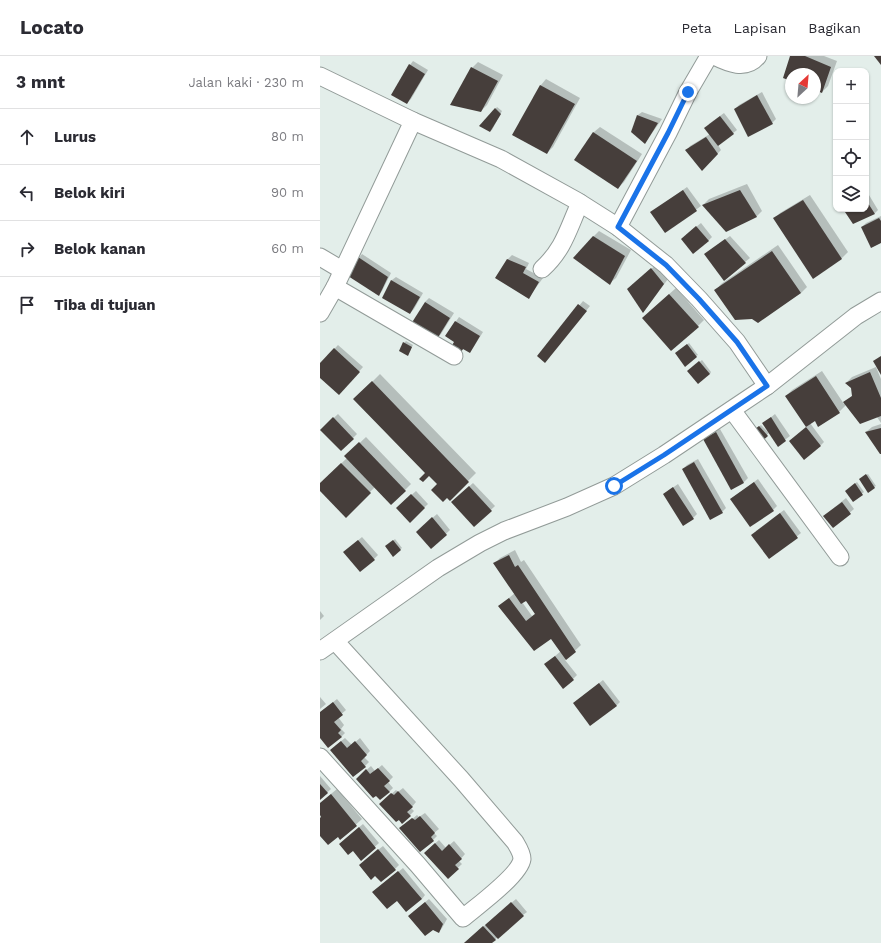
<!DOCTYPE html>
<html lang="id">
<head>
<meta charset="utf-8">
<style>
	body { margin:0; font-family:"Work Sans",sans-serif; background:#f7f7f7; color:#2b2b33 }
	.controls { position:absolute; right:12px; top:12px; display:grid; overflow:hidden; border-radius:8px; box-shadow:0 1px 3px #0004 }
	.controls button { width:36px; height:36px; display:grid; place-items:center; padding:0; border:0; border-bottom:1px solid #e1e1e2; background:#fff; color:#2b2b33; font:20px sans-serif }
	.compass { position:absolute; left:465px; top:12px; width:36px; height:36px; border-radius:50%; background:#fff; box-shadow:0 1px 3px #0004; rotate:26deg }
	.stop { position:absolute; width:12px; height:12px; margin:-9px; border:3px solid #1a73e8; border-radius:50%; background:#fff }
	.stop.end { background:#1a73e8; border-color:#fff; box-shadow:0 1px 4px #0008 }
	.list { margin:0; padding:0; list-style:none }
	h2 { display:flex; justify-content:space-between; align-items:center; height:52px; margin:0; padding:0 16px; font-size:17px }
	h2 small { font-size:13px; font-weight:400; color:#7c7c81 }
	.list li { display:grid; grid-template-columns:26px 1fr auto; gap:12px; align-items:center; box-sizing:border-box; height:56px; padding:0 16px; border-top:1px solid #e1e1e2 }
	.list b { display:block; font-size:15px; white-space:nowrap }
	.list em { font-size:13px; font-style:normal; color:#7c7c81 }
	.icon { flex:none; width:22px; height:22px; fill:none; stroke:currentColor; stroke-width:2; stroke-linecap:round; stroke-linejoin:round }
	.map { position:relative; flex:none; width:561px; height:887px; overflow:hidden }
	header { display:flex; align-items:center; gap:24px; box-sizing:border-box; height:56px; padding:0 20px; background:#fff; border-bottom:1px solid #e1e1e2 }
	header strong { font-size:19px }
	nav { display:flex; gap:22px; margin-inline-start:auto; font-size:14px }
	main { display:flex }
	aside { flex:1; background:#fff }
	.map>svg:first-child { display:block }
	.shadow { fill:#0003; fill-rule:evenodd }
	.building { fill:#463e3b }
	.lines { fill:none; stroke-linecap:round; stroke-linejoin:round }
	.minor-casing { stroke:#929b98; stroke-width:19 }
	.minor { stroke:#fff; stroke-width:17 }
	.route { stroke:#1a73e8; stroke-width:5 }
</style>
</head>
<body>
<header>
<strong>Locato</strong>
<nav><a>Peta</a><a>Lapisan</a><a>Bagikan</a></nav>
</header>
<main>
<aside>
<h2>3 mnt<small>Jalan kaki · 230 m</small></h2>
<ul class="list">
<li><svg class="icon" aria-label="ahead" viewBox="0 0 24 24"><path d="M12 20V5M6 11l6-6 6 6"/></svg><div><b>Lurus</b></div><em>80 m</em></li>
<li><svg class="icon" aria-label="left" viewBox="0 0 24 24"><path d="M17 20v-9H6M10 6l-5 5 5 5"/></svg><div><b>Belok kiri</b></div><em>90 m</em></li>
<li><svg class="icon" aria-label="right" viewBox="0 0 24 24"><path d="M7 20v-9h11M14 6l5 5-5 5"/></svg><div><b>Belok kanan</b></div><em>60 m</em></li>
<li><svg class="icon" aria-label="arrive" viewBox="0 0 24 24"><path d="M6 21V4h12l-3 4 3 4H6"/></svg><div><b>Tiba di tujuan</b></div></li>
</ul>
</aside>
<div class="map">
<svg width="561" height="887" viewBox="0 0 561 887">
	<rect width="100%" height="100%" fill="#e3eeea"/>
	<g class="shadow">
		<polygon points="471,0 504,0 517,5 508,30 502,36 495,33 495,18 471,18 471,24"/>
		<polygon points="93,5 108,14 91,43 87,47 90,9"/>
		<polygon points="158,6 183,19 167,49 161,55 152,12"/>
		<polygon points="226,23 260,42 233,91 227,97 193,79 221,29"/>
		<polygon points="442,36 456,63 452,67 415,53 419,49"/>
		<polygon points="177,51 182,55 172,74 170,75 161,70"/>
		<polygon points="322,56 342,63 325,87 318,59"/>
		<polygon points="404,57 417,74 398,89 401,94 382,114 367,94 370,90 390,78 389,68"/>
		<polygon points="280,71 322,98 304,126 298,132 256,104 274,76"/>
		<polygon points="427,128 442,155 436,161 383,149 389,143"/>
		<polygon points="367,131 381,150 345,176 332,156"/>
		<polygon points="546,134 558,154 555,157 525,153 546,153"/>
		<polygon points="490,139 528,196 522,202 493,221 454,163 460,157"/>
		<polygon points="561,160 561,185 542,171 546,167"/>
		<polygon points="381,167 392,181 388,185 366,179"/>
		<polygon points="279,175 311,194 296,222 290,227 273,181"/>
		<polygon points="410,180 430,202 404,223 385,198"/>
		<polygon points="458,189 487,231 481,237 438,265 396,234 401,228"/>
		<polygon points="42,198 71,217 62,235 59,238 39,202"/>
		<polygon points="192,199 209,207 206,213 223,222 209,241 177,222 188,203"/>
		<polygon points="336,209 348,223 324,255 312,229"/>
		<polygon points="76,221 103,237 94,253 90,257 63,242 72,224"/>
		<polygon points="356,232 384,264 378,270 329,256"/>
		<polygon points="109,242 134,257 121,278 117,282 105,246"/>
		<polygon points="263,245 270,250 225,306 218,300"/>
		<polygon points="139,261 163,276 153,292 149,295 144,292 139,298 136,285 126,280"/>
		<polygon points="86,285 93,289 88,299 84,287"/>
		<polygon points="369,287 378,299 376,300 358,296"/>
		<polygon points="18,289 43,311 19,338 0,321 0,308"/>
		<polygon points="382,304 391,316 390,318 370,314"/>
		<polygon points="556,311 561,323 561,367 557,361 526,349 519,356 499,370 495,364 490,367 504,386 501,389 470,385 487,371 466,340 472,334 502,315 524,348 533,339 532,332 526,327 532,321"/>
		<polygon points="60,318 156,417 130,443 118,428 35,343"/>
		<polygon points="18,358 37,378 21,394 1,374"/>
		<polygon points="455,358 470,380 458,389 444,367"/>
		<polygon points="561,368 561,397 546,376 552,371"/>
		<polygon points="441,369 449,377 440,385 432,376"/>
		<polygon points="400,373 428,422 424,426 412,433 384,383 388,379"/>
		<polygon points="46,381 91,428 71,448 55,431 26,460 0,434 0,428 27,402 26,400"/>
		<polygon points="378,403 406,452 402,456 390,462 363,413 367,409"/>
		<polygon points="548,418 556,430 554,431 542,422"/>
		<polygon points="438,423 457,450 453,454 411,443"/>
		<polygon points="537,426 544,436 533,445 528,434"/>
		<polygon points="153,427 175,450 154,470 132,446"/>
		<polygon points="358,428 377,458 373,462 344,438"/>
		<polygon points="96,435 108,448 90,465 81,448"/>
		<polygon points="526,442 534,453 513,471 509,456"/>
		<polygon points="464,454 481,477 450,502 436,475"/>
		<polygon points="117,458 130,474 111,492 101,472"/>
		<polygon points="42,481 58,499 54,503 29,492"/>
		<polygon points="75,483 82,492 73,499 66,491"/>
		<path d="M195,494L201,506L204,504L261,589L245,604L257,619L253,623L229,605L241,595L231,582L179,550L195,537L174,508L180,502ZM206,543L216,557L212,560L202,546Z"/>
		<polygon points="0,555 4,560 0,564"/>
		<polygon points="283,624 300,646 296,650 254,647"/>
		<polygon points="0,641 6,648 0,653"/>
		<polygon points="17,643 26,654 18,661 24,669 21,673 25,677 21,681 0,681 0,657"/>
		<polygon points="25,682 32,689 40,682 50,695 44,701 49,706 45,710 15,690"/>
		<polygon points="62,709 73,721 68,726 73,732 69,736 41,719 51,710 55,715"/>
		<polygon points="0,720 11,733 0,743"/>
		<polygon points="83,732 96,746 91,752 94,755 82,767 60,748 76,734 78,736"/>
		<polygon points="17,733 42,763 20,783 18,780 0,778 0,762 2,760 0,758 0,747"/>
		<polygon points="105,757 119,773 114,777 117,780 113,784 85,769 97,759 99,761"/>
		<polygon points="43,768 59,787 41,803 24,784"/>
		<polygon points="119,784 126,792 134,785 145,798 139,805 142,808 128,821 109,793"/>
		<polygon points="63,790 79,809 75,813 44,805"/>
		<polygon points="83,812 105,839 102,843 77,844 58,833"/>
		<polygon points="109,843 127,863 122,872 119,876 93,856"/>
		<polygon points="196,843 207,856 203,859 171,887 144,887"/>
	</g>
	<g class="building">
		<polygon points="470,0 485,0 511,11 502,37 495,34 495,18 471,18 471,25 463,22"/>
		<polygon points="554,0 561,0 561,9"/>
		<polygon points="89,8 105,18 87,48 71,39"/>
		<polygon points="151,11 178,25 161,56 130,49"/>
		<polygon points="220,29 255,48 227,98 192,79"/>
		<polygon points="437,39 453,68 428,81 414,53"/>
		<polygon points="175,52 181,58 170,76 159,70"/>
		<polygon points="317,59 338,67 325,88 311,76"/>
		<polygon points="400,60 414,78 398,90 384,72"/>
		<polygon points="273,76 317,105 298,133 254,104"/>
		<polygon points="386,81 398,98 382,115 365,94"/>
		<polygon points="363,134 377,155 345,177 330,156"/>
		<polygon points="420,134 437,161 406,176 382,149"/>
		<polygon points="483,144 522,203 493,223 453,162"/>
		<polygon points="546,144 555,158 533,168 523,153 546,153"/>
		<polygon points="559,162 561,165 561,187 551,192 541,171"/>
		<polygon points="376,170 389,185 373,198 361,183"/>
		<polygon points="273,180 305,200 290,229 253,202"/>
		<polygon points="405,183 426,207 404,225 384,198"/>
		<polygon points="452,195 481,237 438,267 432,263 415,264 394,234"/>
		<polygon points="38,201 68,221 59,240 28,220"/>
		<polygon points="187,203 206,211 203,217 219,226 209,243 175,222"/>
		<polygon points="331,212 344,228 323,257 307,233"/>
		<polygon points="71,224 100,241 90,258 62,242"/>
		<polygon points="349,238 379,271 351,295 322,262"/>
		<polygon points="105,246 130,262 117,283 91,268"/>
		<polygon points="258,248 267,255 225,307 217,300"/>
		<polygon points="135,265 160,280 150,297 143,293 139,299 130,293 134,286 125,280"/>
		<polygon points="83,286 92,291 88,300 79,295"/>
		<polygon points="367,288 377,301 365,311 355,297"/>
		<polygon points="14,292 40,316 19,339 0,322 0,307"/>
		<polygon points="561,300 561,319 553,305"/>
		<polygon points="379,305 390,318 378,328 367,315"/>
		<polygon points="550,316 561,342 561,360 540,368 523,346 532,340 531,332 525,327"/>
		<polygon points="496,320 520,357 498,371 495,365 486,371 465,340"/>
		<polygon points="52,325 149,426 130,445 127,442 123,446 111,434 117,428 109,420 103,426 99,423 105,417 33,343"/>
		<polygon points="13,361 34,383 21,395 0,374"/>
		<polygon points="451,361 466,385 458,391 442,367"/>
		<polygon points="439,370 448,380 440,387 431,376"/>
		<polygon points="486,371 501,390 484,404 469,385"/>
		<polygon points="561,372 561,398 560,398 545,376"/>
		<polygon points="396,376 424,427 411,434 383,383"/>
		<polygon points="39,386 86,435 71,449 24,400"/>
		<polygon points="374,406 403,457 390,464 362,413"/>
		<polygon points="21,407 51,437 26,462 0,435 0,427"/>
		<polygon points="546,418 555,432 548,437 539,423"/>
		<polygon points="434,426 454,455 430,471 410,443"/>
		<polygon points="535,427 543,439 533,446 525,435"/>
		<polygon points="149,430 172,455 154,471 131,446"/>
		<polygon points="353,431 374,463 363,470 343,438"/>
		<polygon points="91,438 105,452 90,467 76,452"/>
		<polygon points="522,446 531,458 513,472 503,460"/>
		<polygon points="460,457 478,482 449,503 431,479"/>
		<polygon points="112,461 127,479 111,493 96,476"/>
		<polygon points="38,484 55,504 40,516 23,496"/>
		<polygon points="73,484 81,494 73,501 65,490"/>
		<polygon points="189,499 195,511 198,509 256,596 246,604 231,583 214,595 178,550 189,542 206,565 215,558 206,545 201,548 173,507"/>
		<polygon points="235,600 254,624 243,633 224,608"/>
		<polygon points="279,627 297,650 270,670 253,647"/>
		<polygon points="13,646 23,659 14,666 21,674 18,677 22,681 8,692 0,682 0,656"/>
		<polygon points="21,685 27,692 35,685 47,699 41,705 46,711 33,721 10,694"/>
		<polygon points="58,712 70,725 64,730 70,736 60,744 56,740 53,742 36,723 46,713 50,718"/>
		<polygon points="0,728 8,737 0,744"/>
		<polygon points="78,735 93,751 87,756 91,760 82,768 79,764 76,766 59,748 71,737 74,739"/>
		<polygon points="11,738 37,770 20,784 18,781 8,789 0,780 0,762 1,761 0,759 0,747"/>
		<polygon points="100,760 115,777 111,781 114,785 100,796 79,772 92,762 95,764"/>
		<polygon points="39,771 56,792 41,805 33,795 28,799 19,788"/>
		<polygon points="115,787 122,795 129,788 142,803 135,809 139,813 128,823 104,797"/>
		<polygon points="58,793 76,814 61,826 55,820 51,824 39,809"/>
		<polygon points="78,815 102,843 86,856 77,845 67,853 52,836"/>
		<polygon points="105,846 123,868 119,877 113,874 105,880 88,860"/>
		<polygon points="191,846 204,860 178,883 165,869"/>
		<polygon points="163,870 176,884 172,887 144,887"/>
	</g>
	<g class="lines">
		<defs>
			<g id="minor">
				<path d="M394,0C408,7 426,15 438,0"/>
				<polyline points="0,20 93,65 181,103 257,145 298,171 346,209 379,243 417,286 447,330"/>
				<polyline points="298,171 348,77 368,36 389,0"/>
				<polyline points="0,201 22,214"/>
				<path d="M222,213C244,193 248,173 260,147"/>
				<polyline points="15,231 134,300"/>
				<polyline points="0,257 15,231 93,65"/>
				<polyline points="412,354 520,501"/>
				<polyline points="0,595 118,512 160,487 184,475 247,451 294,430 344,399 447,330 536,260 561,245"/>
				<path d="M0,701L98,809L143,862C156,851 200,819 202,803C202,797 198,791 195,786L141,723L15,585"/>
			</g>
		</defs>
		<use href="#minor" class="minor-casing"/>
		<use href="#minor" class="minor"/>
	</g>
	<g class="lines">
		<polyline class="route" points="294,430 344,399 447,330 417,286 379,243 346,209 298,171 348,77 368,36"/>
	</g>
</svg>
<div class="controls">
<button>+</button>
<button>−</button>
<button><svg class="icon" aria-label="locate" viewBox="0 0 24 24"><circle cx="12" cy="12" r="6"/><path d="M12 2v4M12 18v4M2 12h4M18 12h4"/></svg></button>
<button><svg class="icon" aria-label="layers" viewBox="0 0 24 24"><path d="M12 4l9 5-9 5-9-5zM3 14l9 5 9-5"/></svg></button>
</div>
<svg class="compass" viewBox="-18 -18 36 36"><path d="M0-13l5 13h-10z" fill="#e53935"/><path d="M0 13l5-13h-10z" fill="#7c7c81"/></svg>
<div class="stop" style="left:294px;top:430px"></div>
<div class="stop end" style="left:368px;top:36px"></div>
</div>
</main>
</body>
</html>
